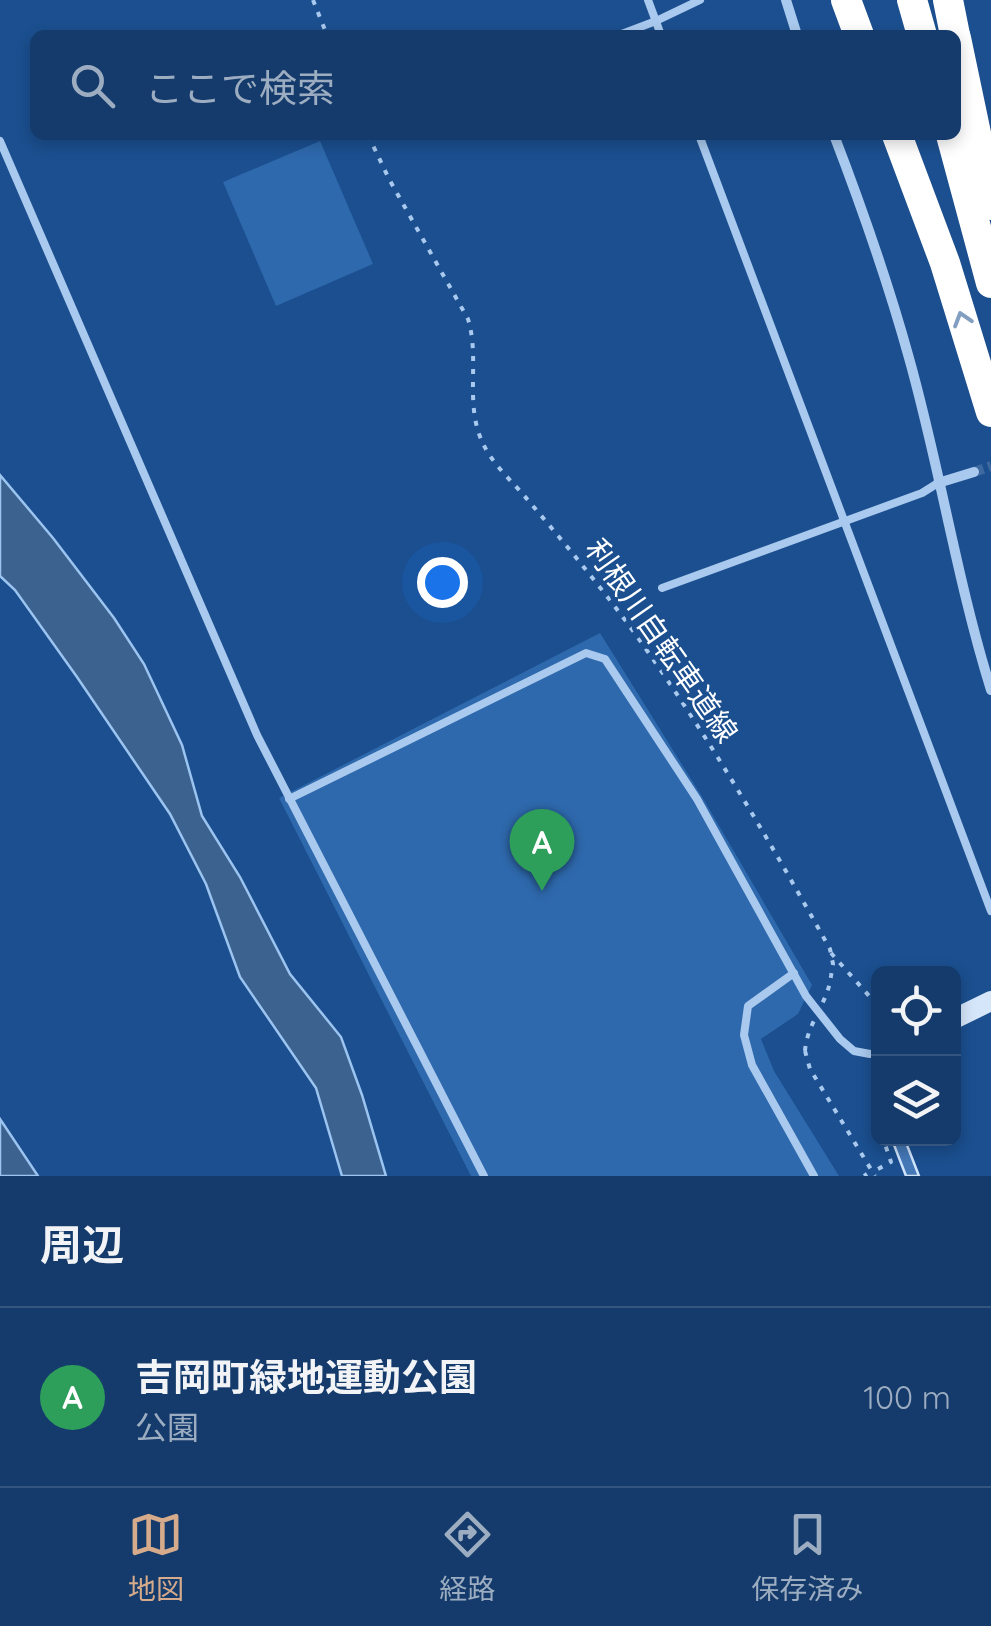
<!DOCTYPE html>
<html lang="ja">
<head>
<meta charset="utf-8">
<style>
	body { margin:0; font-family:Quicksand,"Noto Sans JP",sans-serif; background:#1d4271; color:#f1f3f6 }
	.controls { position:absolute; right:30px; bottom:30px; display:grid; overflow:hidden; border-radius:15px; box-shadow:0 5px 15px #0003 }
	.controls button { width:90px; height:90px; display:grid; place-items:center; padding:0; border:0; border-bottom:2px solid #33557e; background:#143b6b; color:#f1f3f6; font:50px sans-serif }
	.you { position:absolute; left:442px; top:582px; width:35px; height:35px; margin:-25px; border:8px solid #fff; border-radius:50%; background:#1a73e8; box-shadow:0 0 0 15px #1a73e833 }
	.badge { display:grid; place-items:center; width:65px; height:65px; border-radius:50%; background:#d6ab8b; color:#fff; font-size:32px; font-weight:700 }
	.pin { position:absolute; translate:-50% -82px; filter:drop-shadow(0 2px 5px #0008) }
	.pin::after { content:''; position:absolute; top:52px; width:35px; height:30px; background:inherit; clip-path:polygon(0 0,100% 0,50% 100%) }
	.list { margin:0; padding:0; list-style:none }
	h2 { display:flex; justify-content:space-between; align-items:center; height:130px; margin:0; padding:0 40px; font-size:42px }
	h2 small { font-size:32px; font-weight:400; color:#9dadc1 }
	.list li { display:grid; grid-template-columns:65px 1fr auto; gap:30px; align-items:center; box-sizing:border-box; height:180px; padding:0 40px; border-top:2px solid #33557e }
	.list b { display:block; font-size:38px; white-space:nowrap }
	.list p { margin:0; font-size:32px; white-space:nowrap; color:#9dadc1 }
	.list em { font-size:32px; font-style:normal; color:#9dadc1 }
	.icon { flex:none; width:55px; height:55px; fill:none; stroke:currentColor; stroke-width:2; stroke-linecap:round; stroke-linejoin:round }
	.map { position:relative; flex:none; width:991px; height:1176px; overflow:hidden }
	.search { position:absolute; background:#143b6b; box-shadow:0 5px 15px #0003; left:30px; right:30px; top:30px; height:110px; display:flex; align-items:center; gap:25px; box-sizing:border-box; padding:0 35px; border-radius:15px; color:#9dadc1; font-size:38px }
	.sheet { height:310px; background:#143b6b }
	nav { display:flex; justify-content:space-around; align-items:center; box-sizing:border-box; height:140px; border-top:2px solid #33557e; background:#143b6b; font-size:28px; color:#9dadc1 }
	nav a { display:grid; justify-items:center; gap:5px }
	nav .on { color:#d6ab8b }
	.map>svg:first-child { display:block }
	.green { fill:#2e69ad }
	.water { fill:#3c6290; stroke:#9cc4f0; stroke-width:2.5 }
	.building { fill:#4478b7; stroke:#cfe3fa; stroke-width:2.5 }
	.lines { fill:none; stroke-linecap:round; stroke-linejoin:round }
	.street-tunnel { stroke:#3d69a0; stroke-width:10; stroke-dasharray:10 5; stroke-linecap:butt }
	.path { stroke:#a9c9ee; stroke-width:4; stroke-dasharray:5 8; stroke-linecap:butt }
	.lane { stroke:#a9c9ee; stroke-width:8 }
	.street { stroke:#a9c9ee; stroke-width:10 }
	.secondary { stroke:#d6e6fa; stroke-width:20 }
	.highway { stroke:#fff; stroke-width:30 }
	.path-bridge { stroke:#a9c9ee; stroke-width:4; stroke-dasharray:5 8; stroke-linecap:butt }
	.oneway { stroke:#829ec1 }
	.labels { text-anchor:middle; stroke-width:9; stroke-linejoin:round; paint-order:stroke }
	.street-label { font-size:30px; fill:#fff; stroke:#1b4f8f }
</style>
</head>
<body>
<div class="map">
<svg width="991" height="1176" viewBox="0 0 991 1176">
	<rect width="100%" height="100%" fill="#1b4f8f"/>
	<g class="green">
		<polygon points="320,141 373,264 276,306 223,182"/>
		<polygon points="600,633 701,795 812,985 798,1014 761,1039 774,1071 839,1176 471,1176 279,798"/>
	</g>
	<g class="water">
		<polygon points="0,475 53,538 114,618 144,664 182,745 202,816 240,877 290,974 341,1037 362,1095 386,1176 342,1176 316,1088 240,977 206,884 170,814 77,677 15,590 0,576"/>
		<polygon points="0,1119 38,1176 0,1176"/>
	</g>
	<polygon class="building" points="905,1140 919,1176 906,1176 894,1145"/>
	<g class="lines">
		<polyline class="street-tunnel" points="974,472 991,466"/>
		<g class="path">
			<polyline points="313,0 327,35"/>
			<path d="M368,135L389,179L468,319C480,358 465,401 481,439C490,462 512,481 527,499C562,540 596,581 628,624C703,727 768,838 830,949L833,964L831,976"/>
			<polyline points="831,953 878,1006"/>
			<polyline points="805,1051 810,1069 875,1176"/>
			<polyline points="878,1124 878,1125"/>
			<polyline points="878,1169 891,1162 883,1138"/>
			<polyline points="864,1176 867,1174"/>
		</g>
		<g class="lane">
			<polyline points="648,0 661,35"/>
			<polyline points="619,35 656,21 700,0"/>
			<polyline points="699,135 991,911"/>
			<polyline points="0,141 257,735 484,1176"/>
			<polyline points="662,588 922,493 938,483"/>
			<polyline points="289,799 586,653 605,659 697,799 806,996 840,1039 854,1051 870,1054 878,1053"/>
			<polyline points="794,973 748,1006 744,1035 752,1065 814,1176"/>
		</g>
		<g class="street">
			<polyline points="786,0 797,35"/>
			<path d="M834,135C862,208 888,282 909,358C940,468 957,581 991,690"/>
			<polyline points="938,483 974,472"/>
		</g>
		<polyline class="secondary" points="954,1019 991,1001"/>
		<g class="highway">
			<polyline points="846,0 859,35"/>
			<polyline points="912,0 922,35"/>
			<polyline points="948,0 955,35"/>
			<polyline points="956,38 991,205"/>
			<polyline points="897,135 945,263 991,412"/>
			<polyline points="951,135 991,283"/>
		</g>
		<path class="path-bridge" d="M805,1051C807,1023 828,1003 831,976"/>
	</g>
	<defs><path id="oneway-chevron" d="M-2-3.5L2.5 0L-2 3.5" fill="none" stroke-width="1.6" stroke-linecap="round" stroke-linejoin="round" transform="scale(2.5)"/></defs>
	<use class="oneway" href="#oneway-chevron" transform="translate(962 319) rotate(-107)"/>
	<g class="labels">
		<g class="street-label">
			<text transform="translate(661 641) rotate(55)" y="10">利根川自転車道線</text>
		</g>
	</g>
</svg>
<div class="controls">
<button><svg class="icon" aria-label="locate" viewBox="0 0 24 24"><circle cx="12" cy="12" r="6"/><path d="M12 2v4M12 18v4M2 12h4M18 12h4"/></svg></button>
<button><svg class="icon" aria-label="layers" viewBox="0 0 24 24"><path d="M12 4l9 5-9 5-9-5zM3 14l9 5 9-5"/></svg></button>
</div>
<div class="you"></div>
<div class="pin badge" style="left:542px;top:891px;background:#2e9e5b">A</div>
<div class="search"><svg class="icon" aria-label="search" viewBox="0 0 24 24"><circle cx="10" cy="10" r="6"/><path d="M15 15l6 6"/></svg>ここで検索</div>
</div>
<section class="sheet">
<h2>周辺<small></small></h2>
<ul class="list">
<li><span class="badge" style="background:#2e9e5b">A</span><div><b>吉岡町緑地運動公園</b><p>公園</p></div><em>100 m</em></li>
</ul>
</section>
<nav>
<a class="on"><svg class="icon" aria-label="map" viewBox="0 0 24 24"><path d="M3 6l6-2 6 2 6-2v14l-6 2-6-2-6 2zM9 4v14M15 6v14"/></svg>地図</a>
<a><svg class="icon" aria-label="directions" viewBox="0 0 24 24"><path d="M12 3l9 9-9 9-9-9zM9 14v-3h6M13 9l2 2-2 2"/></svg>経路</a>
<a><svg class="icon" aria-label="saved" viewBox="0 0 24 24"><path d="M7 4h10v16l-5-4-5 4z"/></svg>保存済み</a>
</nav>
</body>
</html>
